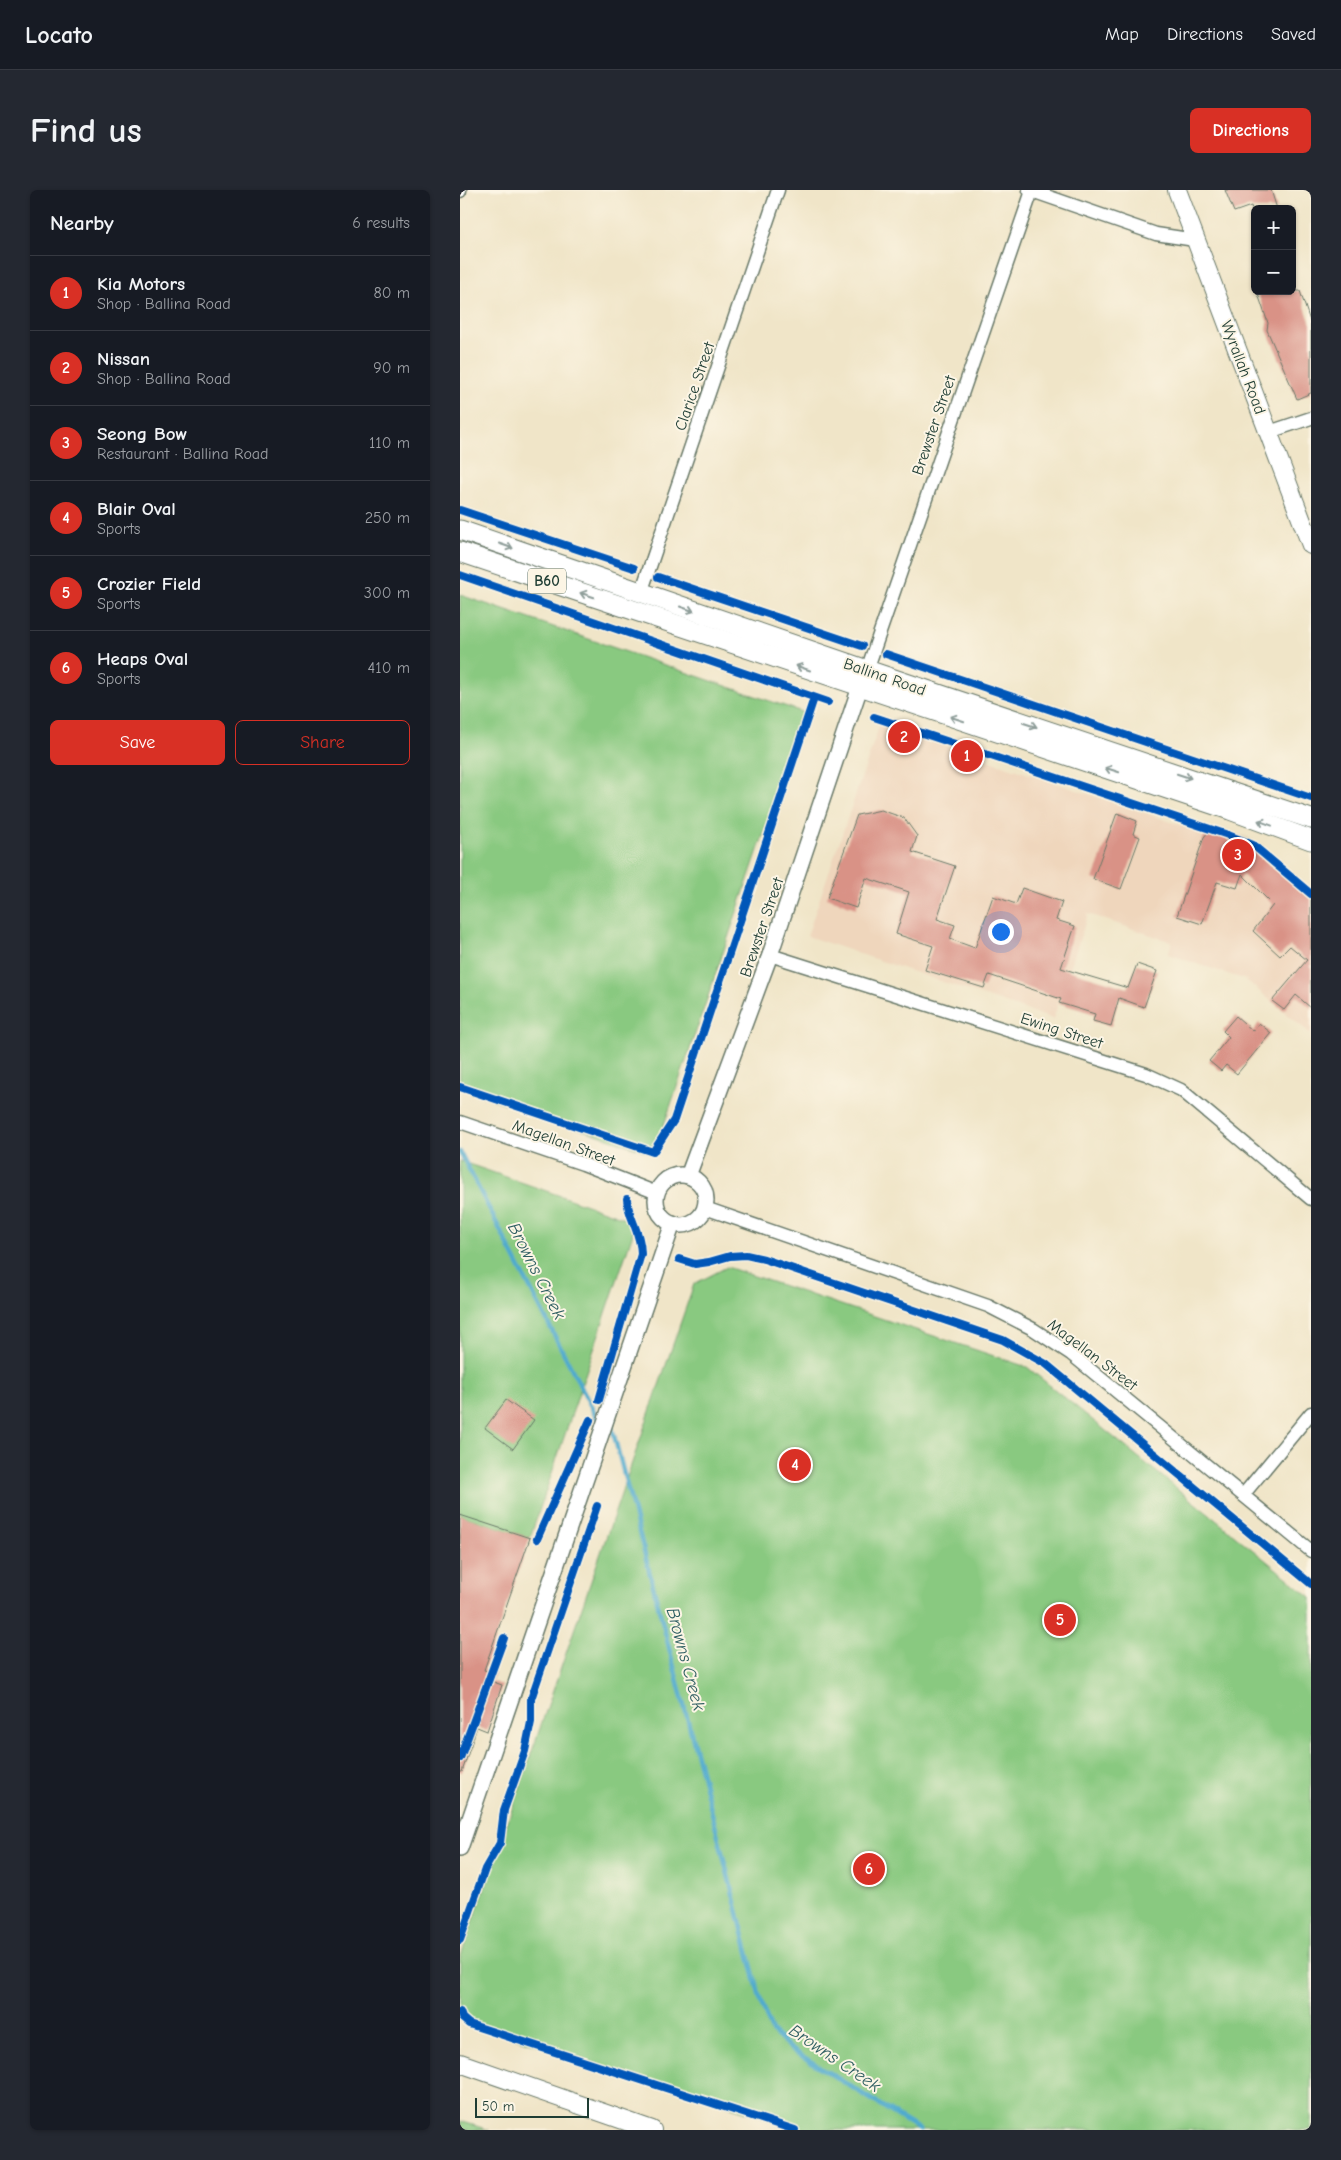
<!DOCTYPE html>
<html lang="en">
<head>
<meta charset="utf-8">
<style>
	body { margin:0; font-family:"Comic Neue",sans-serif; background:#242831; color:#f1f3f6 }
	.controls { position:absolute; right:15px; top:15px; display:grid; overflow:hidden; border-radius:8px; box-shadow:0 1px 4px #0004 }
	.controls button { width:45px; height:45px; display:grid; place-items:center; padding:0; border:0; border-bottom:1px solid #363941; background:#171b24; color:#f1f3f6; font:25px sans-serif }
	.scale { position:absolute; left:15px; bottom:12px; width:114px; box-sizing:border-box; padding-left:5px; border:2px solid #1f3d34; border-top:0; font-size:14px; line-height:18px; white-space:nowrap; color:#1f3d34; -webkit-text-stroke:4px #fcf5e5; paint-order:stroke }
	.you { position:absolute; left:540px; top:741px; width:18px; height:18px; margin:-12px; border:4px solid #fff; border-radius:50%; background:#1a73e8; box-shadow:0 0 0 8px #1a73e833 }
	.badge { display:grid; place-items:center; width:32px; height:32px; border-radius:50%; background:#d93025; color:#fff; font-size:16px; font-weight:700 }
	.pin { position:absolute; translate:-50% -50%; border:2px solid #fff; box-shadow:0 1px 5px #0006 }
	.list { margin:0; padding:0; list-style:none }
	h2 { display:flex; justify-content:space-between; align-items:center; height:65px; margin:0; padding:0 20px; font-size:21px }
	h2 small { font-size:16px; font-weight:400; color:#9ea1a6 }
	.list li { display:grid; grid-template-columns:32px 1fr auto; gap:15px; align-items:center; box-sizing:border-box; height:75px; padding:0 20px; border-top:1px solid #363941 }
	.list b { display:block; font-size:19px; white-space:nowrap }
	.list p { margin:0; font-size:16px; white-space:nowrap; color:#9ea1a6 }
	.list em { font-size:16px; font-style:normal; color:#9ea1a6 }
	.actions { display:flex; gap:10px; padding:15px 20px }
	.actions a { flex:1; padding:11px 0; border:1px solid #d93025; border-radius:8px; text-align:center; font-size:18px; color:#d93025 }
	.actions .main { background:#d93025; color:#fff }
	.map { position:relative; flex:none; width:851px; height:1940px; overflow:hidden; border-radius:8px }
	header { display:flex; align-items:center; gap:30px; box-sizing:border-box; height:70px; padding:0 25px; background:#171b24; border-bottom:1px solid #363941 }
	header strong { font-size:24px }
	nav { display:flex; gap:28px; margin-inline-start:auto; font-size:18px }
	.intro { display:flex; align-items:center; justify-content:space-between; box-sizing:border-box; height:120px; padding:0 30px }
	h1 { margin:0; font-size:35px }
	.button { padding:12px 22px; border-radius:8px; background:#d93025; color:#fff; font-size:18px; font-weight:700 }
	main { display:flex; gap:30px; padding:0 30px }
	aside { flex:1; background:#171b24; border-radius:8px; box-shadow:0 1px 4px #0004 }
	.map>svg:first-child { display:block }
	.built { fill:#efd6bc }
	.green { fill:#89c980; stroke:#54835a }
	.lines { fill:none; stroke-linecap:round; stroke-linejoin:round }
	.stream { stroke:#50aace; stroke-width:4.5 }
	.building { fill:#d99286 }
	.minor-casing { stroke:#687868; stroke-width:15 }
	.tertiary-casing { stroke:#687868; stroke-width:18 }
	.secondary-casing { stroke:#687868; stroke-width:20 }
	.primary-casing { stroke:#687868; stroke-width:21 }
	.minor { stroke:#fff; stroke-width:12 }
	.tertiary { stroke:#fff; stroke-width:15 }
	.secondary { stroke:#fff; stroke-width:18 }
	.primary { stroke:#fff; stroke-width:19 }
	.cycleway-casing { stroke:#fcf5e5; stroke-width:11 }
	.cycleway { stroke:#0057b8; stroke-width:8 }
	.oneway { stroke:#8f9e9a }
	.labels { text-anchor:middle; stroke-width:4; stroke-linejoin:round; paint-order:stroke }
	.shield { fill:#fcf5e5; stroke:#617469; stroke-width:1 }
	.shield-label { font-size:15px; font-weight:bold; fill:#1f3d34 }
	.street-label { font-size:16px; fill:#1f3d34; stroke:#fcf5e5 }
	.water-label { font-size:18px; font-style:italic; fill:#2e5e62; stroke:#fcf5e5 }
</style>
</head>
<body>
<header>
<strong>Locato</strong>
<nav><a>Map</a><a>Directions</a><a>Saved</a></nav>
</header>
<div class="intro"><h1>Find us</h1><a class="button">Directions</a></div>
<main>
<aside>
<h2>Nearby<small>6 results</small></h2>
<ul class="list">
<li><span class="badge">1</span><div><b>Kia Motors</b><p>Shop · Ballina Road</p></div><em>80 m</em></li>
<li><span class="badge">2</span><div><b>Nissan</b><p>Shop · Ballina Road</p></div><em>90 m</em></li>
<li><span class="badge">3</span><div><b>Seong Bow</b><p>Restaurant · Ballina Road</p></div><em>110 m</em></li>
<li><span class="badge">4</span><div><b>Blair Oval</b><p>Sports</p></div><em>250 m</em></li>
<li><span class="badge">5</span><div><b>Crozier Field</b><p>Sports</p></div><em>300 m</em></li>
<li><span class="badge">6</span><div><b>Heaps Oval</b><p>Sports</p></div><em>410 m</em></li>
</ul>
<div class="actions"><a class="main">Save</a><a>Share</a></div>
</aside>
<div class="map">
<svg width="851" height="1940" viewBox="0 0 851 1940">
	<rect width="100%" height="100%" fill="#fcf5e5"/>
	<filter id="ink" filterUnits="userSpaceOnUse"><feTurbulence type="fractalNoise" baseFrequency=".02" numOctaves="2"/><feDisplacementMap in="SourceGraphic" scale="10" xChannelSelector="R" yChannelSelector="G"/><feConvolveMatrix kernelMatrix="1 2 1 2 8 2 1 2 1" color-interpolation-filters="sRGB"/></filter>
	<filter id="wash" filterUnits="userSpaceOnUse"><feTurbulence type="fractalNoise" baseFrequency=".0096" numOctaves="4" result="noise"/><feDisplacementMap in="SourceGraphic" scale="20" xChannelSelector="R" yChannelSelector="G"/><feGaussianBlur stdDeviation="1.12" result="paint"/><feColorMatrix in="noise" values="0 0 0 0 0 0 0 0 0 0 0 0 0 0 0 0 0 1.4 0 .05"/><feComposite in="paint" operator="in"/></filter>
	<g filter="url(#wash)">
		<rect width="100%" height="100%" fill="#f0e5c8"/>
		<polygon class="built" points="420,534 771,652 851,709 851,844 786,790 708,764 712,752 628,724 593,829 347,746"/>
		<g class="green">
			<polygon points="0,405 345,523 194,964 0,898"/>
			<polygon points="0,971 167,1029 173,1043 70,1348 0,1325"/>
			<polygon points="267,1077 567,1177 851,1407 851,1940 343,1940 0,1830 0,1769 234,1094"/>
			<polygon points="0,1931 29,1940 0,1940"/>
		</g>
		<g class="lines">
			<polyline class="stream" points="0,962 138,1230 151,1234 302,1816 312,1841 331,1859 460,1940"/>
		</g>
		<g id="blocks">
			<g class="building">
				<polygon points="765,0 811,0 817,19 792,19 791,16 774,22"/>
				<polygon points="797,101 840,101 851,134 851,203 837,209 807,140 808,133"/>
				<polygon points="421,620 444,628 457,646 452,662 495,676 477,729 495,735 490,749 515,758 533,706 556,714 562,698 602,712 596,730 615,736 601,778 668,798 677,774 697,781 684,817 659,808 651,836 633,831 635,824 599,813 601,809 529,785 524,798 465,780 473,756 436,744 449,702 406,688 396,718 367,708 397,625"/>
				<polygon points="657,623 677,631 673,644 680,647 661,699 633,689"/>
				<polygon points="749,641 764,644 769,651 790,658 851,709 851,818 836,805 824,820 812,811 847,770 830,756 820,766 793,741 813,715 782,684 777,698 757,692 742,734 717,726 744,647"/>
				<polygon points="776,826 793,841 799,833 811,843 777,884 766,875 761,881 749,871 769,847 763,841"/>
				<polygon points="46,1210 74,1230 53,1259 25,1238"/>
				<polygon points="0,1325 70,1348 24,1480 35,1483 31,1491 42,1495 27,1541 17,1537 2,1582 0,1582"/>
			</g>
		</g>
	</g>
	<g filter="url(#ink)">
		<use href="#blocks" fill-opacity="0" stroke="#687868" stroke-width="1"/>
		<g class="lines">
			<defs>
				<g id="minor">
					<polyline points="569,0 696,44 735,50"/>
					<polyline points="0,1 0,0"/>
					<polyline points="809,242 851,228"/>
					<polyline points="181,403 318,0"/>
					<polyline points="407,480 572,1"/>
					<polyline points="310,765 686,884 721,900 851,1009"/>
					<polyline points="0,932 123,974 197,1003"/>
					<polyline points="245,1018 528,1116 573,1139 611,1164 851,1361"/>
					<polyline points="783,1305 851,1223"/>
				</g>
				<g id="tertiary">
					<circle cx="221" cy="1010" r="25"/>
					<polyline points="228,986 310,765 400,497"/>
					<polyline points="0,1658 213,1033"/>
				</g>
				<g id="secondary">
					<polyline points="717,0 851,355"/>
					<polyline points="0,1873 192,1940"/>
				</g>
				<g id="primary">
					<polyline points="0,340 407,480 851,629"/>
					<polyline points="0,362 770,620 851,650"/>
				</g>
			</defs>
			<use href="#minor" class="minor-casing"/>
			<use href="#tertiary" class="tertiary-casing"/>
			<use href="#secondary" class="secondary-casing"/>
			<use href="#primary" class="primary-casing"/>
			<use href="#minor" class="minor"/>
			<use href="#tertiary" class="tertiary"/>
			<use href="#secondary" class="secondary"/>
			<use href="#primary" class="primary"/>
			<defs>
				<g id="cycleway">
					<polyline points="0,320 174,378"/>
					<polyline points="0,385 368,512"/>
					<polyline points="198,387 402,456"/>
					<polyline points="426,464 851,608"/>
					<polyline points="414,527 768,645 793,655 851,704"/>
					<polyline points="0,897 193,962 214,930 354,508"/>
					<polyline points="219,1069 235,1074 249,1072 270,1066 286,1065 304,1069 543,1150 586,1174 851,1394"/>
					<path d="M139,1210L181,1064C181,1042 168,1027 167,1009"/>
					<polyline points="77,1349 130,1230"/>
					<polyline points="0,1568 44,1448"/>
					<polyline points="0,1750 25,1679 40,1653 44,1620 65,1561 71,1532 71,1509 137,1316"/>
					<polyline points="0,1822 2,1828 9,1834 335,1940"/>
				</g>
			</defs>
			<use href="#cycleway" class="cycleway-casing"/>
			<use href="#cycleway" class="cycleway"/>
		</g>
		<defs><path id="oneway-shaft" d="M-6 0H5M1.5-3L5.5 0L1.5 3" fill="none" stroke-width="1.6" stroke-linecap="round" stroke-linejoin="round" transform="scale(1.25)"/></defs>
		<g class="oneway">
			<use href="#oneway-shaft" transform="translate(46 356) rotate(19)"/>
			<use href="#oneway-shaft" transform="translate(127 405) rotate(-162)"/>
			<use href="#oneway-shaft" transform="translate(227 419) rotate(19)"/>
			<use href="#oneway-shaft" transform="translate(343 478) rotate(-161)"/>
			<use href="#oneway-shaft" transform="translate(497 529) rotate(-162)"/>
			<use href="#oneway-shaft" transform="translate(570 535) rotate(18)"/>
			<use href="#oneway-shaft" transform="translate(652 580) rotate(-162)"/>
			<use href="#oneway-shaft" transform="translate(724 586) rotate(18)"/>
			<use href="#oneway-shaft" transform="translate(805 633) rotate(-160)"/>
		</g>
	</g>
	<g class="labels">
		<rect class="shield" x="68" y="378.5" width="38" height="25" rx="4"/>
		<g class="shield-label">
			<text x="87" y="396">B60</text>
		</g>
		<g class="street-label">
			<text transform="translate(784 177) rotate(69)" y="6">Wyrallah Road</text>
			<text transform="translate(234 196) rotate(-71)" y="6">Clarice Street</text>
			<text transform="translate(473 235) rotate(-71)" y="6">Brewster Street</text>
			<text transform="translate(425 486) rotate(19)" y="6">Ballina Road</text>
			<text transform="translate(301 737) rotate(-71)" y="6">Brewster Street</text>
			<text transform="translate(602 840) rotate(18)" y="6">Ewing Street</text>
			<text transform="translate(104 952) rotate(20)" y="6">Magellan Street</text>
			<text transform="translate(633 1164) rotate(37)" y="6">Magellan Street</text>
		</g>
		<g class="water-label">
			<text transform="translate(77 1081) rotate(63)" y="6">Browns Creek</text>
			<text transform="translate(226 1469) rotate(75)" y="6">Browns Creek</text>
			<text transform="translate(375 1868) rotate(34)" y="6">Browns Creek</text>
		</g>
	</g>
</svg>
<div class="controls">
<button>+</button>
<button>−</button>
</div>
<div class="scale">50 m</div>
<div class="you"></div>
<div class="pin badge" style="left:507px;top:566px">1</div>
<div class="pin badge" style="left:444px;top:547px">2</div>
<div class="pin badge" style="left:778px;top:665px">3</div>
<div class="pin badge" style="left:335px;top:1275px">4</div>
<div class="pin badge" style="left:600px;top:1430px">5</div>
<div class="pin badge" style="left:409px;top:1679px">6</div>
</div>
</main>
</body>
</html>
